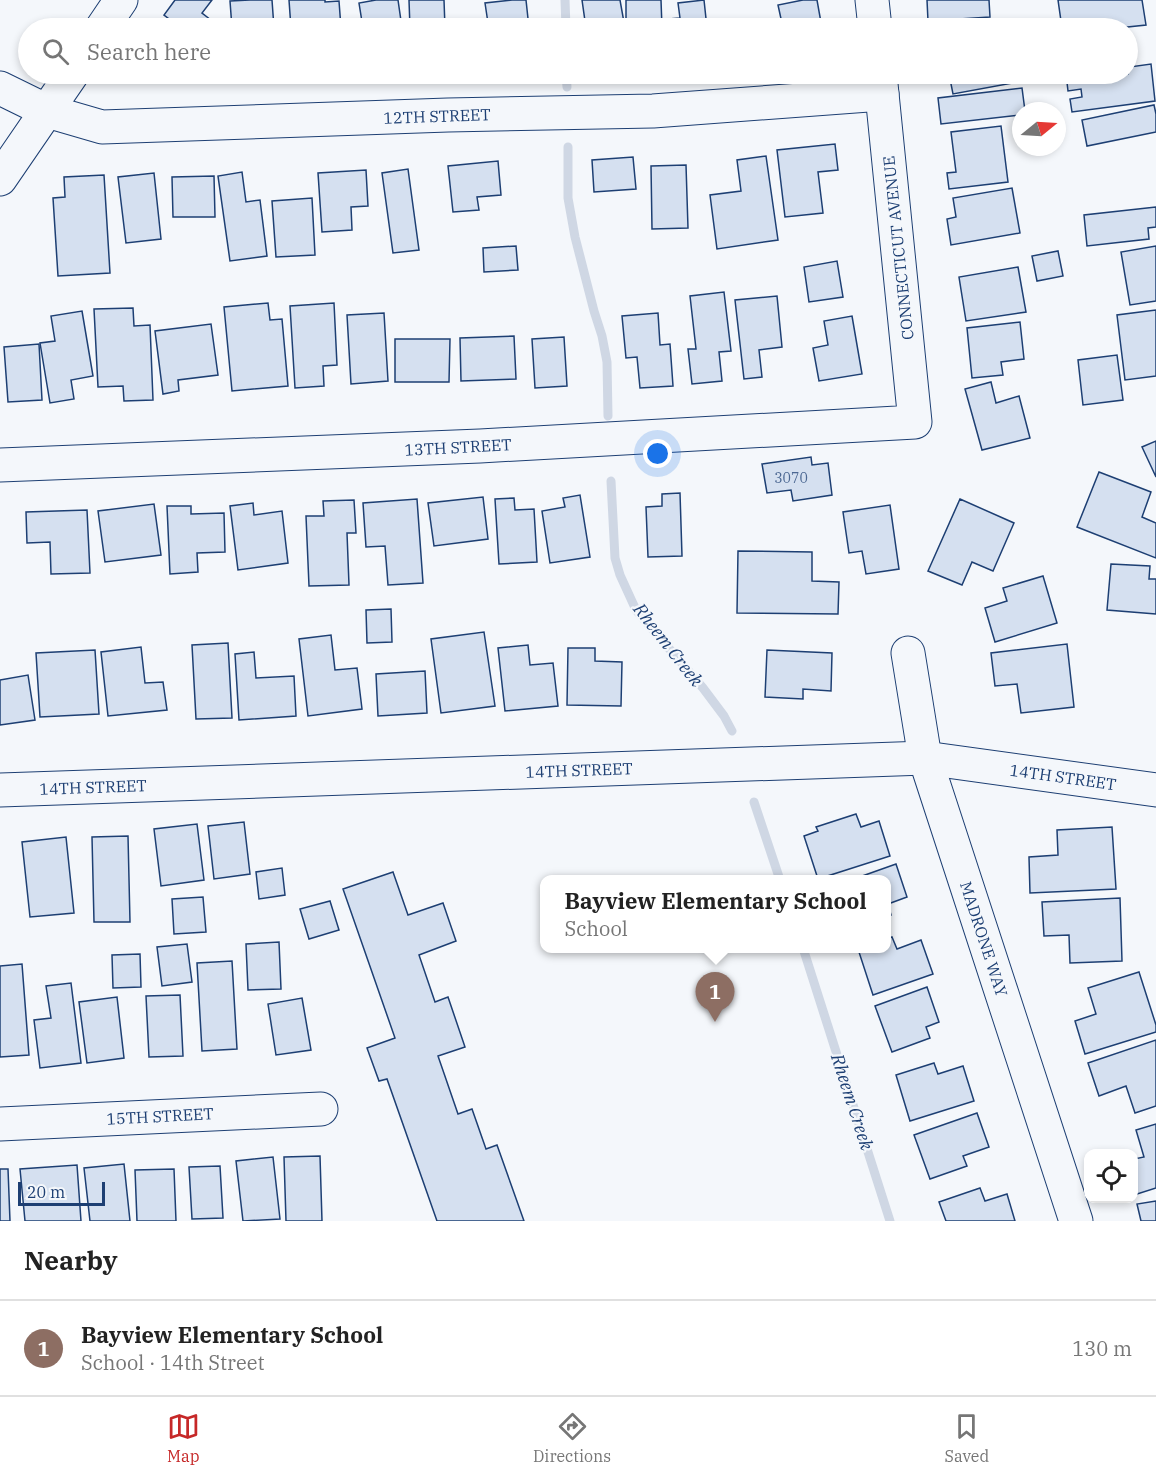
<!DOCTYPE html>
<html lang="en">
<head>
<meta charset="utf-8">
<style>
	body { margin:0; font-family:"IBM Plex Serif",serif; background:#f2f2f2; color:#222 }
	.controls { position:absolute; right:18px; bottom:18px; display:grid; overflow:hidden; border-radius:12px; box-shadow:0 3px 9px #0003 }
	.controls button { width:54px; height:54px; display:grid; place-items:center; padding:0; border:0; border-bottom:2px solid #e0e0e0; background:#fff; color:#222; font:30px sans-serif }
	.compass { position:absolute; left:1012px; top:102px; width:54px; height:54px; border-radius:50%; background:#fff; box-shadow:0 3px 9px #0003; rotate:72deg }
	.scale { position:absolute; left:18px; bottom:15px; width:87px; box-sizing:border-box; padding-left:6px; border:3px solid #1d3f73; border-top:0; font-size:16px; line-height:21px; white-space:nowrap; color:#1d3f73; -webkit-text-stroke:4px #f4f7fb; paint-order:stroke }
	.you { position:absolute; left:658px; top:454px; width:21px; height:21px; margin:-15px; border:4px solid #fff; border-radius:50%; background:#1a73e8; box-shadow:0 0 0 9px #1a73e833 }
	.badge { display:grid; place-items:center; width:39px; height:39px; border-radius:50%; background:#c62828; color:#fff; font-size:20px; font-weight:700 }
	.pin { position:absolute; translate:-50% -50px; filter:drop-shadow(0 2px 3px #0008) }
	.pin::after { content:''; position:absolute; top:32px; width:21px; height:18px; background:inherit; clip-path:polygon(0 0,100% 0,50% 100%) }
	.popup { position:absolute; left:540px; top:875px; width:351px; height:78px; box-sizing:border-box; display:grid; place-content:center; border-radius:12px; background:#fff; filter:drop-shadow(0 2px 4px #0005); font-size:20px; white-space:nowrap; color:#767676 }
	.popup b { font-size:22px; color:#222 }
	.popup::after { content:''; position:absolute; left:50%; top:100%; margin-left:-12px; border:12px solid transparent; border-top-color:#fff }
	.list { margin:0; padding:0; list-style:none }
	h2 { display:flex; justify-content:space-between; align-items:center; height:78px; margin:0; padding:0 24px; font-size:26px }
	h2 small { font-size:20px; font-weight:400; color:#767676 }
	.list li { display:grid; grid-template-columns:39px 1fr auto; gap:18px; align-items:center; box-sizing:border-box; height:96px; padding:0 24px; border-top:2px solid #e0e0e0 }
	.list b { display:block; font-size:22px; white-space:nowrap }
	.list p { margin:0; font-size:20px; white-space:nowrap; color:#767676 }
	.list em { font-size:20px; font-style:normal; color:#767676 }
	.icon { flex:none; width:33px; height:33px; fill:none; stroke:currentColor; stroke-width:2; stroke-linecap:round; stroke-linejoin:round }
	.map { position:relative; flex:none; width:1156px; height:1221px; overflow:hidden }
	.search { position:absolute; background:#fff; box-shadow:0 3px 9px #0003; left:18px; right:18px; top:18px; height:66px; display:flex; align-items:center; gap:15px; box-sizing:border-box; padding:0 21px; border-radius:33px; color:#767676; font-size:22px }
	.sheet { height:174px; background:#fff }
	nav { display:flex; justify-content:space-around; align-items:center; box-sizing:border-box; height:84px; border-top:2px solid #e0e0e0; background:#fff; font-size:16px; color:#767676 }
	nav a { display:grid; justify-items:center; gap:3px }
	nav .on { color:#c62828 }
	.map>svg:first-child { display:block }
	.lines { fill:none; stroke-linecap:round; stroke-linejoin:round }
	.stream { stroke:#cfd7e4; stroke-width:9 }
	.building { fill:#d5e0f0; stroke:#1d3f73; stroke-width:1.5 }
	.minor-casing { stroke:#1d3f73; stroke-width:35 }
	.minor { stroke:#f4f7fb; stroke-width:33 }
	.labels { text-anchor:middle; stroke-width:4.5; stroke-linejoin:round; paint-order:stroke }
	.number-label { font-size:14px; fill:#4b6792 }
	.street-label { font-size:16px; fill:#1d3f73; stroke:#f4f7fb }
	.water-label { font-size:18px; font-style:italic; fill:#1d3f73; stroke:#f4f7fb }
</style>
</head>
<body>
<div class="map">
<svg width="1156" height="1221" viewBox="0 0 1156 1221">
	<rect width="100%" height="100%" fill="#f4f7fb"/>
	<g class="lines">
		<g class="stream">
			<polyline points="565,0 566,28"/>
			<polyline points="566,74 567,87"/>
			<polyline points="568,147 568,198 575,237 594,311 602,336 607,362 608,416"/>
			<polyline points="611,481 615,558 620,575 636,610 703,688 724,716 732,731"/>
			<polyline points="754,802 780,880"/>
			<polyline points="803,948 890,1221"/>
		</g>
	</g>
	<g class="building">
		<polygon points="175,0 212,0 202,13 211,20 204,28 181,28 164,15"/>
		<polygon points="250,0 272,0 274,28 232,28 230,1"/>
		<polygon points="289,0 325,0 325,2 339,1 341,28 291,28"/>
		<polygon points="376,0 398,0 402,28 363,28 359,3"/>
		<polygon points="409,0 444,0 445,28 410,28"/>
		<polygon points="512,0 526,0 529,28 471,28 470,25 488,23 485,3"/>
		<polygon points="582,0 620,0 625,28 586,28"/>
		<polygon points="626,0 661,0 662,28 626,28"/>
		<polygon points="704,0 707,28 670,28 669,19 680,18 678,3"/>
		<polygon points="803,0 817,0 822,28 783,28 778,5"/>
		<polygon points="927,0 989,0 990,17 928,21"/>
		<polygon points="1058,0 1142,0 1146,25 1118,28 1062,28"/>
		<polygon points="1128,53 1130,67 1151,64 1155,101 1072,112 1070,99 1082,97 1081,89 1068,91 1066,74 1128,74"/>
		<polygon points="949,74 1022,74 1024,81 953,94"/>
		<polygon points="1022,88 1025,111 1021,111 1021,115 941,124 938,98"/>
		<polygon points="1154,105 1156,114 1156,132 1087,146 1082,120"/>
		<polygon points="1001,126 1008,182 949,189 947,173 956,172 951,132"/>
		<polygon points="835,144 838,170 818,172 823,213 785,217 777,150"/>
		<polygon points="766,156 778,240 717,249 710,195 741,191 737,160"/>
		<polygon points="633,157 636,189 594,192 592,160"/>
		<polygon points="498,161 501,195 477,197 479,210 453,212 448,166"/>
		<polygon points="686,165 688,228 652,229 651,166"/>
		<polygon points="408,169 419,250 393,253 382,173"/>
		<polygon points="366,170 368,206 351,207 352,230 322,232 318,173"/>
		<polygon points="242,172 246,202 260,200 267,256 230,261 218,176"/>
		<polygon points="154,173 161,239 126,243 118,177"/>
		<polygon points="104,175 110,273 58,276 53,198 65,197 64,177"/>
		<polygon points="214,176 215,217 173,217 172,177"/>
		<polygon points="1012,188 1020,233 951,245 947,219 956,217 953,198"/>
		<polygon points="312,198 315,255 276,257 272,201"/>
		<polygon points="1156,207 1156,227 1148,228 1149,239 1087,246 1084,215"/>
		<polygon points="516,246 518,270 484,272 483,248"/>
		<polygon points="1156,246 1156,301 1130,305 1121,252"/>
		<polygon points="1058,251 1063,276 1037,281 1032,256"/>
		<polygon points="837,261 843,297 809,302 804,267"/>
		<polygon points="1018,267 1026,312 966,321 959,277"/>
		<polygon points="724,292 731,351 719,352 722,381 692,384 688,349 696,349 690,296"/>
		<polygon points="777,296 782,347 759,350 762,377 744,379 735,300"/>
		<polygon points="268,303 270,320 282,319 288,386 232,391 224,307"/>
		<polygon points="334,303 337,365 323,366 324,386 295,388 290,306"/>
		<polygon points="133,308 134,326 150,325 153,400 124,401 123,386 98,387 94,309"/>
		<polygon points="1156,310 1156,376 1125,380 1117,315"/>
		<polygon points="82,311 93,376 71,380 74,399 50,403 40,343 55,341 51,316"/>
		<polygon points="384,313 388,381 351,384 347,315"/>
		<polygon points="658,313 660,345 670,344 673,386 640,388 637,357 626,358 622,316"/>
		<polygon points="852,316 862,374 819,381 813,348 828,345 824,321"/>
		<polygon points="1020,322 1024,359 1001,362 1003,375 972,378 967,328"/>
		<polygon points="211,324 218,375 178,380 179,391 163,394 155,331"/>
		<polygon points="514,336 516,379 461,381 460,338"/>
		<polygon points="564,337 567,386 535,388 532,339"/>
		<polygon points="395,339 450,339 449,382 395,382"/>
		<polygon points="39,344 42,400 8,402 4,347"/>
		<polygon points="1117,355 1123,400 1083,405 1078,360"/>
		<polygon points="991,382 996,403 1019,396 1030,438 982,450 965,389"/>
		<polygon points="1156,441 1156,477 1142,447"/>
		<polygon points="811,457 812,465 828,463 832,495 793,501 791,490 767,493 762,464"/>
		<polygon points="1099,472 1151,492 1142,517 1156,523 1156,558 1077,527"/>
		<polygon points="680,493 682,556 648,557 646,507 662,506 662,494"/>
		<polygon points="580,495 590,557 550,563 542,511 565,507 563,498"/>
		<polygon points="483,497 488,539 434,546 428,503"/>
		<polygon points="514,498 515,510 534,509 537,562 499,564 495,499"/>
		<polygon points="417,499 423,583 388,585 385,546 366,547 363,503"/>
		<polygon points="960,499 1014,523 993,571 972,562 962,585 928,571"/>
		<polygon points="354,500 356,533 347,533 349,585 309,586 306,516 324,516 323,501"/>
		<polygon points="253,503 254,515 282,511 288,563 238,570 230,506"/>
		<polygon points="154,504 161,555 105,562 98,511"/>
		<polygon points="890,505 899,569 866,574 862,551 849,553 843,512"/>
		<polygon points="167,506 191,506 191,514 224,513 225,552 197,553 198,572 170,574"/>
		<polygon points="87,510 90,573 51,574 50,542 27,543 26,512"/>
		<polygon points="738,551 812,552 812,581 839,582 838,614 737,613"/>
		<polygon points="1111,564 1150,566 1149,579 1156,579 1156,614 1107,610"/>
		<polygon points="1043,576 1057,623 995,642 985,608 1007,601 1003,588"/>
		<polygon points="391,609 392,642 367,643 366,610"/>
		<polygon points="484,632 495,706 441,713 431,639"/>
		<polygon points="331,635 335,670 357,668 362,709 308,716 299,639"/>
		<polygon points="228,643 232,718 196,719 192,645"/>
		<polygon points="1067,644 1074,707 1021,713 1017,684 995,686 991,653"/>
		<polygon points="528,645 530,665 553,663 558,706 505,711 498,648"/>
		<polygon points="141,647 145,683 163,682 167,710 108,716 101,652"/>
		<polygon points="568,648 595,648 595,661 622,662 621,706 567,705"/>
		<polygon points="95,650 99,714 40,717 36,653"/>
		<polygon points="767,650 832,653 831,691 803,689 803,699 765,697"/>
		<polygon points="254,652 256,678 294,676 296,716 239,720 235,654"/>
		<polygon points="425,671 427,713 378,716 376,674"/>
		<polygon points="28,675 35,720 0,725 0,680"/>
		<polygon points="856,814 861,827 879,821 890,856 818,879 804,836 818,831 816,827"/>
		<polygon points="244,822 250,874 214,879 208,826"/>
		<polygon points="197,824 204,880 161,886 154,829"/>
		<polygon points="1112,827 1116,889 1030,893 1029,857 1058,855 1057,830"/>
		<polygon points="128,836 130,922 94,922 92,837"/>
		<polygon points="66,837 74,913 30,917 22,842"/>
		<polygon points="896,864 907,897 888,904 891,915 886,917 886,880 851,880"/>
		<polygon points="282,868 285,895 259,899 256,872"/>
		<polygon points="393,872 408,915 443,903 456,941 419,955 435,1002 448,997 465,1047 438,1056 458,1114 472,1109 486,1149 497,1145 524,1221 437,1221 387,1079 379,1081 367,1048 395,1038 343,889"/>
		<polygon points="203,897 206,932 174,934 172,899"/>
		<polygon points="1120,898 1122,961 1070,963 1069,935 1044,936 1042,902"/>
		<polygon points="330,901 339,930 309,939 300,909"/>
		<polygon points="892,937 897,949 921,940 933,974 873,995 858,949 886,948 886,939"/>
		<polygon points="279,942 281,989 248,990 246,944"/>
		<polygon points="187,944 192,982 162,986 157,947"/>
		<polygon points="140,954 141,987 113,988 112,955"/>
		<polygon points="232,961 237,1049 202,1051 197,963"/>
		<polygon points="22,964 29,1055 0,1057 0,966"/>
		<polygon points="1139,972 1156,1025 1156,1032 1085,1054 1075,1021 1096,1014 1088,988"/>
		<polygon points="71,983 81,1063 40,1068 34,1020 51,1018 46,986"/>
		<polygon points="927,987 939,1022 926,1027 930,1038 892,1052 875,1006"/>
		<polygon points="180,995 183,1056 149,1057 146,996"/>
		<polygon points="117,997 124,1058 87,1063 79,1002"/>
		<polygon points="302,998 311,1050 276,1055 268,1004"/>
		<polygon points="1156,1040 1156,1106 1135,1113 1126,1086 1099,1096 1088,1063"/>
		<polygon points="934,1063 938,1074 963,1066 974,1101 910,1121 896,1075"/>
		<polygon points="977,1113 989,1147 963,1156 967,1166 930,1179 914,1135"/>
		<polygon points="1156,1124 1156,1188 1134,1195 1134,1159 1144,1157 1136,1130"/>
		<polygon points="320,1156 322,1221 286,1221 284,1157"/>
		<polygon points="273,1157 280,1219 243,1221 236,1161"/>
		<polygon points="124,1164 130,1221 90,1221 84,1168"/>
		<polygon points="77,1165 81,1221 25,1221 20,1169"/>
		<polygon points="220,1166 223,1218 192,1219 189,1167"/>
		<polygon points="0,1169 8,1169 10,1221 0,1221"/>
		<polygon points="174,1169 176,1221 137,1221 135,1170"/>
		<polygon points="980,1188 985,1201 1007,1194 1015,1221 946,1221 939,1202"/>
		<polygon points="1156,1201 1156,1221 1141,1221 1137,1204"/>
	</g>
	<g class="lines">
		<defs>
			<g id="minor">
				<polyline points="872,0 875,28"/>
				<polyline points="102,28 121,0"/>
				<polyline points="0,88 47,111 102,127 448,115 653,111 882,94"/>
				<polyline points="0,179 72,74"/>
				<polyline points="0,465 480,446 915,422 880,74"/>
				<polyline points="908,653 925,758 1076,1221"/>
				<polyline points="0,790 925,758 1156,790"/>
				<polyline points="0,1124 321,1109"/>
			</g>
		</defs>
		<use href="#minor" class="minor-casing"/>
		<use href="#minor" class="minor"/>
	</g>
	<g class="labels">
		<g class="number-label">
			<text x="791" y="483">3070</text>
		</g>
		<g class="street-label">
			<text transform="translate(437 116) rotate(-2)" y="6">12TH STREET</text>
			<text transform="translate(898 248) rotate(-96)" y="6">CONNECTICUT AVENUE</text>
			<text transform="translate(458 447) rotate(-3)" y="6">13TH STREET</text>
			<text transform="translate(579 770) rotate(-2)" y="6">14TH STREET</text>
			<text transform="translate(1063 777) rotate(8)" y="6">14TH STREET</text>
			<text transform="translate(93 787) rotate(-2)" y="6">14TH STREET</text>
			<text transform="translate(984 939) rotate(72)" y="6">MADRONE WAY</text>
			<text transform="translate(160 1116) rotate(-3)" y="6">15TH STREET</text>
		</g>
		<g class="water-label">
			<text transform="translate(668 645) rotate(52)" y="6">Rheem Creek</text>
			<text transform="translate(852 1102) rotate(72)" y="6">Rheem Creek</text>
		</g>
	</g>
</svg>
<div class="controls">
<button><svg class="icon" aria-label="locate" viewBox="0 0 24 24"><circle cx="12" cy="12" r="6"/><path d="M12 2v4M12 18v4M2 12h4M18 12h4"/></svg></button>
</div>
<svg class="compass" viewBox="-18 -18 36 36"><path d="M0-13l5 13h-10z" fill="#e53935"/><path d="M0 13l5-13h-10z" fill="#767676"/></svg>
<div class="scale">20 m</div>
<div class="you"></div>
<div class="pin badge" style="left:715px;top:1022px;background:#8d6e63">1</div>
<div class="popup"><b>Bayview Elementary School</b>School</div>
<div class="search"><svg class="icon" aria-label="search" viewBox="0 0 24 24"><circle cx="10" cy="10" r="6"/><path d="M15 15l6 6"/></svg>Search here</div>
</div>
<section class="sheet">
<h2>Nearby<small></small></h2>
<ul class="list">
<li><span class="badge" style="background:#8d6e63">1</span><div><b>Bayview Elementary School</b><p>School · 14th Street</p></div><em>130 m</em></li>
</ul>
</section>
<nav>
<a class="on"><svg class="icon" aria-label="map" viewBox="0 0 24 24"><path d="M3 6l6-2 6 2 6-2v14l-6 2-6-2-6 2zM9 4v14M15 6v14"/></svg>Map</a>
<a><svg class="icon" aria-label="directions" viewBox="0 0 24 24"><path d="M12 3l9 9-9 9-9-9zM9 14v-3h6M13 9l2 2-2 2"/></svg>Directions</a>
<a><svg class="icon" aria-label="saved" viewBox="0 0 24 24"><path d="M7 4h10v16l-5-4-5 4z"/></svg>Saved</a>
</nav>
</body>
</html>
